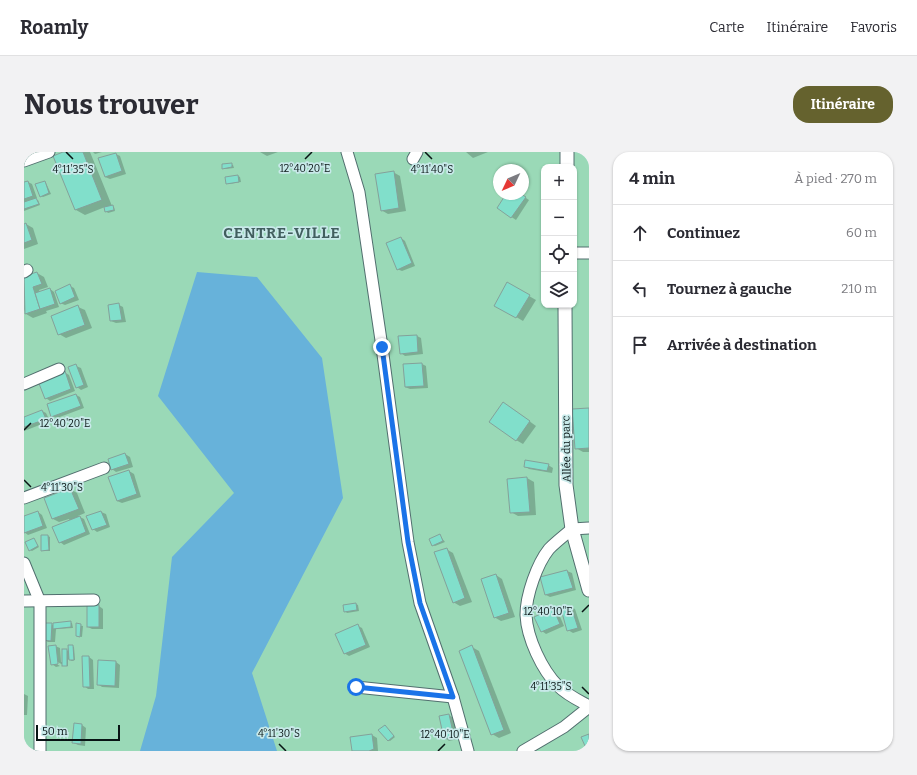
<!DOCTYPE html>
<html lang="fr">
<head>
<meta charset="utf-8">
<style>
	body { margin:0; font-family:Bitter,serif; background:#f2f2f3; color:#2b2b33 }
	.controls { position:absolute; right:12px; top:12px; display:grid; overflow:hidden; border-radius:8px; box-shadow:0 1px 3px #0004 }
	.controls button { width:36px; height:36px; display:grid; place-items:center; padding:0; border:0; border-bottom:1px solid #e1e1e2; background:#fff; color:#2b2b33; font:20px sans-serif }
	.compass { position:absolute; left:469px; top:12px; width:36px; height:36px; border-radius:50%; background:#fff; box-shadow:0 1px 3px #0004; rotate:226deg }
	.scale { position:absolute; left:12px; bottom:10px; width:84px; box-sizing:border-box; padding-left:4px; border:2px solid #081414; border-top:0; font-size:11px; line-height:14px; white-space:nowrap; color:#081414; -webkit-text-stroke:3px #c8e9e9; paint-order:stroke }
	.stop { position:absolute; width:12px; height:12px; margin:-9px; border:3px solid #1a73e8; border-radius:50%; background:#fff }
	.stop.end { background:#1a73e8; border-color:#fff; box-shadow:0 1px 4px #0008 }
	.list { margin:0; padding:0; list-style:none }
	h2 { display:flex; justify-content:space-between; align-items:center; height:52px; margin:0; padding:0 16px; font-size:17px }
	h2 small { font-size:13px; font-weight:400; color:#7c7c81 }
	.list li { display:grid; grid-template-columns:26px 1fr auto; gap:12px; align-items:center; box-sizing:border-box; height:56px; padding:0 16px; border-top:1px solid #e1e1e2 }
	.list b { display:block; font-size:15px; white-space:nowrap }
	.list em { font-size:13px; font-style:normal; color:#7c7c81 }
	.icon { flex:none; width:22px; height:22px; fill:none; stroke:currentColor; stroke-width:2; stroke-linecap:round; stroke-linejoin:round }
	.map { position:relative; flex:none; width:565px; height:599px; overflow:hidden; border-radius:16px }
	header { display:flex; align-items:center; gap:24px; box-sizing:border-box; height:56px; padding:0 20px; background:#fff; border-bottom:1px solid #e1e1e2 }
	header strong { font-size:19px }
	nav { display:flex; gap:22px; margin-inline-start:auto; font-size:14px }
	.intro { display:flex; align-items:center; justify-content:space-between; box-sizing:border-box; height:96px; padding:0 24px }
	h1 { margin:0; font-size:28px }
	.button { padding:10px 18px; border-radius:16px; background:#65622e; color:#fff; font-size:14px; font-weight:700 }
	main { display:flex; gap:24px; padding:0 24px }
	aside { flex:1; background:#fff; border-radius:16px; box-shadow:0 1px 3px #0004 }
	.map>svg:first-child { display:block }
	.green { fill:#9ad9b7; fill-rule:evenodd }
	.water { fill:#67b2da }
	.shadow { fill:#0003 }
	.building { fill:#81dfcb; stroke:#84a19a }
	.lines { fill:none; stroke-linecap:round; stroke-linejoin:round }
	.minor-casing { stroke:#526f6f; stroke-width:13 }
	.tertiary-casing { stroke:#526f6f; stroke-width:15 }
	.minor { stroke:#fff; stroke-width:11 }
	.tertiary { stroke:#fff; stroke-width:13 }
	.route { stroke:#1a73e8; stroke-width:5 }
	.ticks { fill:none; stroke:#081414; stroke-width:1.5 }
	.labels { text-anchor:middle; stroke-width:3.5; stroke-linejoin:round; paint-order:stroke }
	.street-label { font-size:11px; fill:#081414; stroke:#c8e9e9 }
	.district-label { font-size:15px; font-weight:bold; letter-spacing:1px; fill:#415e5e; stroke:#c8e9e9 }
	.ticks-label { font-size:10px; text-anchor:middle; fill:#081414; stroke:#c8e9e9; stroke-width:3.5; stroke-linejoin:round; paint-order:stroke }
</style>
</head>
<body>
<header>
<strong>Roamly</strong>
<nav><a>Carte</a><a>Itinéraire</a><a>Favoris</a></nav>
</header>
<div class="intro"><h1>Nous trouver</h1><a class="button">Itinéraire</a></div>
<main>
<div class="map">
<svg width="565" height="599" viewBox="0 0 565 599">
	<rect width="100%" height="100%" fill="#c8e9e9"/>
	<path class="green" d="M0,0H565V599H0ZM520,15H550V153H520ZM475,18H499V42H475Z"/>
	<polygon class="water" points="173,120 233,125 298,206 319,346 228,521 253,599 116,599 132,544 148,405 210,341 134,244"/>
	<g class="shadow">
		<polygon points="42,0 66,0 88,54 90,55 91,59 84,61 82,59 81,55 61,63 52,58 31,4"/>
		<polygon points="69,0 78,0 71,2"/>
		<polygon points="236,0 254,0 243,4"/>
		<polygon points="442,0 464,0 449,6"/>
		<polygon points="92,2 96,4 102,22 86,27 81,25"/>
		<polygon points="207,12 209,13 210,16 201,17 199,16"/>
		<polygon points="369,20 376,24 382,59 364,62 357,58"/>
		<polygon points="214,24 216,25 217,30 205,32 203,31"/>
		<polygon points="4,30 8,32 13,46 11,47 14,48 16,53 0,59 0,51 2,51 0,50 0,31"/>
		<polygon points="21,30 22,31 27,42 19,45 17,44"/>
		<polygon points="483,42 496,42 505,48 492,68 474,56"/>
		<polygon points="2,72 9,76 14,92 0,97 0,73"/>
		<polygon points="377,86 381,89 391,114 378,119 373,117"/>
		<polygon points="13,121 20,125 24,135 15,138 16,140 26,137 30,140 35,155 22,159 23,161 9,166 2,162 0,157 0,125"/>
		<polygon points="484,132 512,148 499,169 472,153"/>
		<polygon points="46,134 50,136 55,148 41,153 36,151"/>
		<polygon points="95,153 99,155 102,170 92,171 87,169"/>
		<polygon points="54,155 61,158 68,176 42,186 35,182"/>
		<polygon points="393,184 397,186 399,202 381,204 377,201"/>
		<polygon points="398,212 402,214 404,236 386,237 381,235"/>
		<polygon points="52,214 57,216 64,235 57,238 53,235"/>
		<polygon points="40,220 45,223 51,239 26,249 22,246"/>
		<polygon points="52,243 56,245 60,256 33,266 28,264"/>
		<polygon points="486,255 512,274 499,292 492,288"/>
		<polygon points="565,257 565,300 559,300 552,296"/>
		<polygon points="18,259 22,261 26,269 0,279 0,266"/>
		<polygon points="101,302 106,305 109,315 92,320 88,317"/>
		<polygon points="524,313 529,316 528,321 505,317 501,314"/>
		<polygon points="105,319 110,322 117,345 98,351 93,349"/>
		<polygon points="503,326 510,330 512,363 494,364 487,360 484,328"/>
		<polygon points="46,337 53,341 61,361 54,364 60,367 66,382 40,393 36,390 46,369 45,367 35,370 29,367 21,346"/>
		<polygon points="14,360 18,363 23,376 4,383 0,380 0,365"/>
		<polygon points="77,360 82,362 86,375 73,380 69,377 64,365"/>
		<polygon points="24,384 26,385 26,399 20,399 18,398"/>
		<polygon points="416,384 421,390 411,394 409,393"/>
		<polygon points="10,387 15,395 8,399 6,398"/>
		<polygon points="422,397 429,401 448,450 436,454 429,450"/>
		<polygon points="543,419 548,421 552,438 526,445 522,443 517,426"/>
		<polygon points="472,423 478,427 491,465 477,469 470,465"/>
		<polygon points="332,452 334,453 335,459 323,461 321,459"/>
		<polygon points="75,454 79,457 79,477 68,477 64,475"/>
		<polygon points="547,455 551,457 558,478 549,481 544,478"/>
		<polygon points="529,458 534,460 540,474 522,482 518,479"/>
		<polygon points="46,470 48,471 49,476 32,477 31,490 24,490 19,487 27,472 30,474"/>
		<polygon points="53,473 59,474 58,485 53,484"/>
		<polygon points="334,474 338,476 346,495 325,504 320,501"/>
		<polygon points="31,494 36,496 37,510 39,510 43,498 45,500 48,494 50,495 51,508 48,509 44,507 44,514 41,514 30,508 29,510 36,514 32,515 28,512"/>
		<polygon points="448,495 455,499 487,581 475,586 468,582"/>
		<polygon points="65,505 69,508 70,537 64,537 60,534"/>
		<polygon points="75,509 92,510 96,513 95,536 78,535 74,532"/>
		<polygon points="0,542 4,544 3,563 0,563"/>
		<polygon points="425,563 429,566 434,587 425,589 421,586"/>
		<polygon points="58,573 62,576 61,594 54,593 50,591"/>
		<polygon points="361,574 371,585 366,589 364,588"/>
		<polygon points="0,583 1,597 0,597"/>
		<polygon points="348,583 353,586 354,599 329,599 327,586"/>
	</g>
	<g class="building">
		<polygon points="39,0 59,0 78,48 51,58 29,4"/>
		<polygon points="92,1 98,19 81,25 74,6"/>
		<polygon points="208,11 208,15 198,17 198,12"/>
		<polygon points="370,19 375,56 357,59 351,22"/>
		<polygon points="214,23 215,30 202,32 201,25"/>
		<polygon points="4,29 9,44 0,47 0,30"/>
		<polygon points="21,29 25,41 16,45 11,32"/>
		<polygon points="482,42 497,42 502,45 487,66 473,56"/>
		<polygon points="12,46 15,52 0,57 0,50"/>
		<polygon points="89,53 90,58 81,60 80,55"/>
		<polygon points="2,71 8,88 0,91 0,72"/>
		<polygon points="377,85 388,111 373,118 362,91"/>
		<polygon points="13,120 18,132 9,135 16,157 1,162 0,124"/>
		<polygon points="483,130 506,143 492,166 470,154"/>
		<polygon points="46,132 51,145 36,152 31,139"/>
		<polygon points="26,136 31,152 16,157 11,141"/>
		<polygon points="95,151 98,168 86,169 84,153"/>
		<polygon points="54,153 61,173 34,183 27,164"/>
		<polygon points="393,183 394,200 376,202 374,184"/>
		<polygon points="398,211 400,234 381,235 379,212"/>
		<polygon points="52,212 60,233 52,236 44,215"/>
		<polygon points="41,219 47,237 21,247 14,229"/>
		<polygon points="52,242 57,254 27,265 23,252"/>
		<polygon points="479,250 506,269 492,289 465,270"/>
		<polygon points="565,256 565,296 551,297 548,257"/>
		<polygon points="18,258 22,267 0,275 0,265"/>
		<polygon points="101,301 105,312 87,318 84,307"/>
		<polygon points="501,308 525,312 523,319 500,315"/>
		<polygon points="105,318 113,342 93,349 84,325"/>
		<polygon points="503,325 506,360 486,361 483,327"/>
		<polygon points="46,336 55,357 28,367 20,346"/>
		<polygon points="14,359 19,374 0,381 0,364"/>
		<polygon points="77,359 83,373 68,378 62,364"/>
		<polygon points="56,364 62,380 35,391 28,375"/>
		<polygon points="416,382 419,389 408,394 405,387"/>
		<polygon points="17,383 24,383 25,398 17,399"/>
		<polygon points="10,386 14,394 5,399 1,390"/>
		<polygon points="423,396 441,446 429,451 410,400"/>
		<polygon points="543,418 549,436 521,443 516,425"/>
		<polygon points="472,422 485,461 470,466 457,427"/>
		<polygon points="332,451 333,458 320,460 319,453"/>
		<rect x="63" y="453" width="12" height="22"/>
		<polygon points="547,454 554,476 543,479 537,457"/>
		<polygon points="529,456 536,472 517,480 510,465"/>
		<polygon points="47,469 47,475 29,477 29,471"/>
		<polygon points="19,471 28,471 27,489 18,488"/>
		<polygon points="52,471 57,472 56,485 52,484"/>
		<polygon points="334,472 342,493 320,502 311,482"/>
		<polygon points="32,493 34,512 27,513 24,494"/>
		<polygon points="44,493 49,493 50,508 45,508"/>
		<polygon points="448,493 480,578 467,583 435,499"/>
		<rect x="38" y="497" width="5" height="17"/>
		<polygon points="58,504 65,504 66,535 59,535"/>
		<polygon points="74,508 92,509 91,534 73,533"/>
		<polygon points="425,562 430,585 420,587 415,564"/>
		<polygon points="50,571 58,572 57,592 48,591"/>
		<polygon points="361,573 370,584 364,589 354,578"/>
		<polygon points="348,582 350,597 345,599 328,599 326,585"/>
		<polygon points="565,582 565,592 561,594 557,585"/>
	</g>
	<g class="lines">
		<defs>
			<g id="minor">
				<polyline points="323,0 335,40 358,195 384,390 396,451 429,545 444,599"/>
				<polyline points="389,7 393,0"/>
				<polyline points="0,9 25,0"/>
				<polyline points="550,101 565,101"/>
				<polyline points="0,120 3,118"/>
				<polyline points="0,232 35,217"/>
				<polyline points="0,346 80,316"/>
				<path d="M565,376L548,377C541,383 532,390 525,397C513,412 502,443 502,463C503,486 518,518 534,534C543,543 554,548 565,554"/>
				<polyline points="0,411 16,450 16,599"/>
				<polyline points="0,449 70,448"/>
				<polyline points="332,535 429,545"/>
				<polyline points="499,599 540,575 565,555"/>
			</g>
			<g id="tertiary">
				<polyline points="543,15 543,0"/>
				<polyline points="541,153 542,333 548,377 565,438"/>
			</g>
		</defs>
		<use href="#minor" class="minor-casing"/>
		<use href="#tertiary" class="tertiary-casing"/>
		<use href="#minor" class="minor"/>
		<use href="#tertiary" class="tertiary"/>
	</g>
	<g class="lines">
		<polyline class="route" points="332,535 429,545 396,451 384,390 358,195"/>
	</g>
	<path class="ticks" d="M42,0L49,7M401,0L408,7M281,7L288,0M0,278L7,271M0,328L7,335M558,460L565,453M558,535L565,542M255,592L262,599M414,599L421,592"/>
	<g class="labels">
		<g class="street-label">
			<text transform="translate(542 297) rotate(-91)" y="4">Allée du parc</text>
		</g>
		<g class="district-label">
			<text x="258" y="86">CENTRE-VILLE</text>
		</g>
	</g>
	<g class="ticks-label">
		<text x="281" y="20">12°40'20"E</text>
		<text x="49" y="21">4°11'35"S</text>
		<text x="408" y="21">4°11'40"S</text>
		<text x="41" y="275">12°40'20"E</text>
		<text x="38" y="339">4°11'30"S</text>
		<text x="524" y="463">12°40'10"E</text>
		<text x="527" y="538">4°11'35"S</text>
		<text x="255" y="585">4°11'30"S</text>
		<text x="421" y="586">12°40'10"E</text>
	</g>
</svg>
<div class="controls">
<button>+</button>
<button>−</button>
<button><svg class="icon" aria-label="locate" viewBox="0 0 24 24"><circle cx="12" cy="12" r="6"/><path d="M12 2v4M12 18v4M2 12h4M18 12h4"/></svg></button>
<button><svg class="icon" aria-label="layers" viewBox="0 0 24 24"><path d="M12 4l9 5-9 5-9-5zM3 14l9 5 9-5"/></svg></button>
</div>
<svg class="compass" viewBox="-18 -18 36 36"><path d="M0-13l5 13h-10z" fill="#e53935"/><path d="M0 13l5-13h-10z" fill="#7c7c81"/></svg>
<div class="scale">50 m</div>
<div class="stop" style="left:332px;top:535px"></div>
<div class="stop end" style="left:358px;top:195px"></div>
</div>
<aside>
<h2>4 min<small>À pied · 270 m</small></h2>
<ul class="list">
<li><svg class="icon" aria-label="ahead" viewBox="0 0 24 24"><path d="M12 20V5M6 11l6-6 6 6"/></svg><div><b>Continuez</b></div><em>60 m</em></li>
<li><svg class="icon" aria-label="left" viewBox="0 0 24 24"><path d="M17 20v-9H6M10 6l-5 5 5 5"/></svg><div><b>Tournez à gauche</b></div><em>210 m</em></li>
<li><svg class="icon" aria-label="arrive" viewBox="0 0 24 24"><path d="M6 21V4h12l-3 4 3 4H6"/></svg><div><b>Arrivée à destination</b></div></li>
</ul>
</aside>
</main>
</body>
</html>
